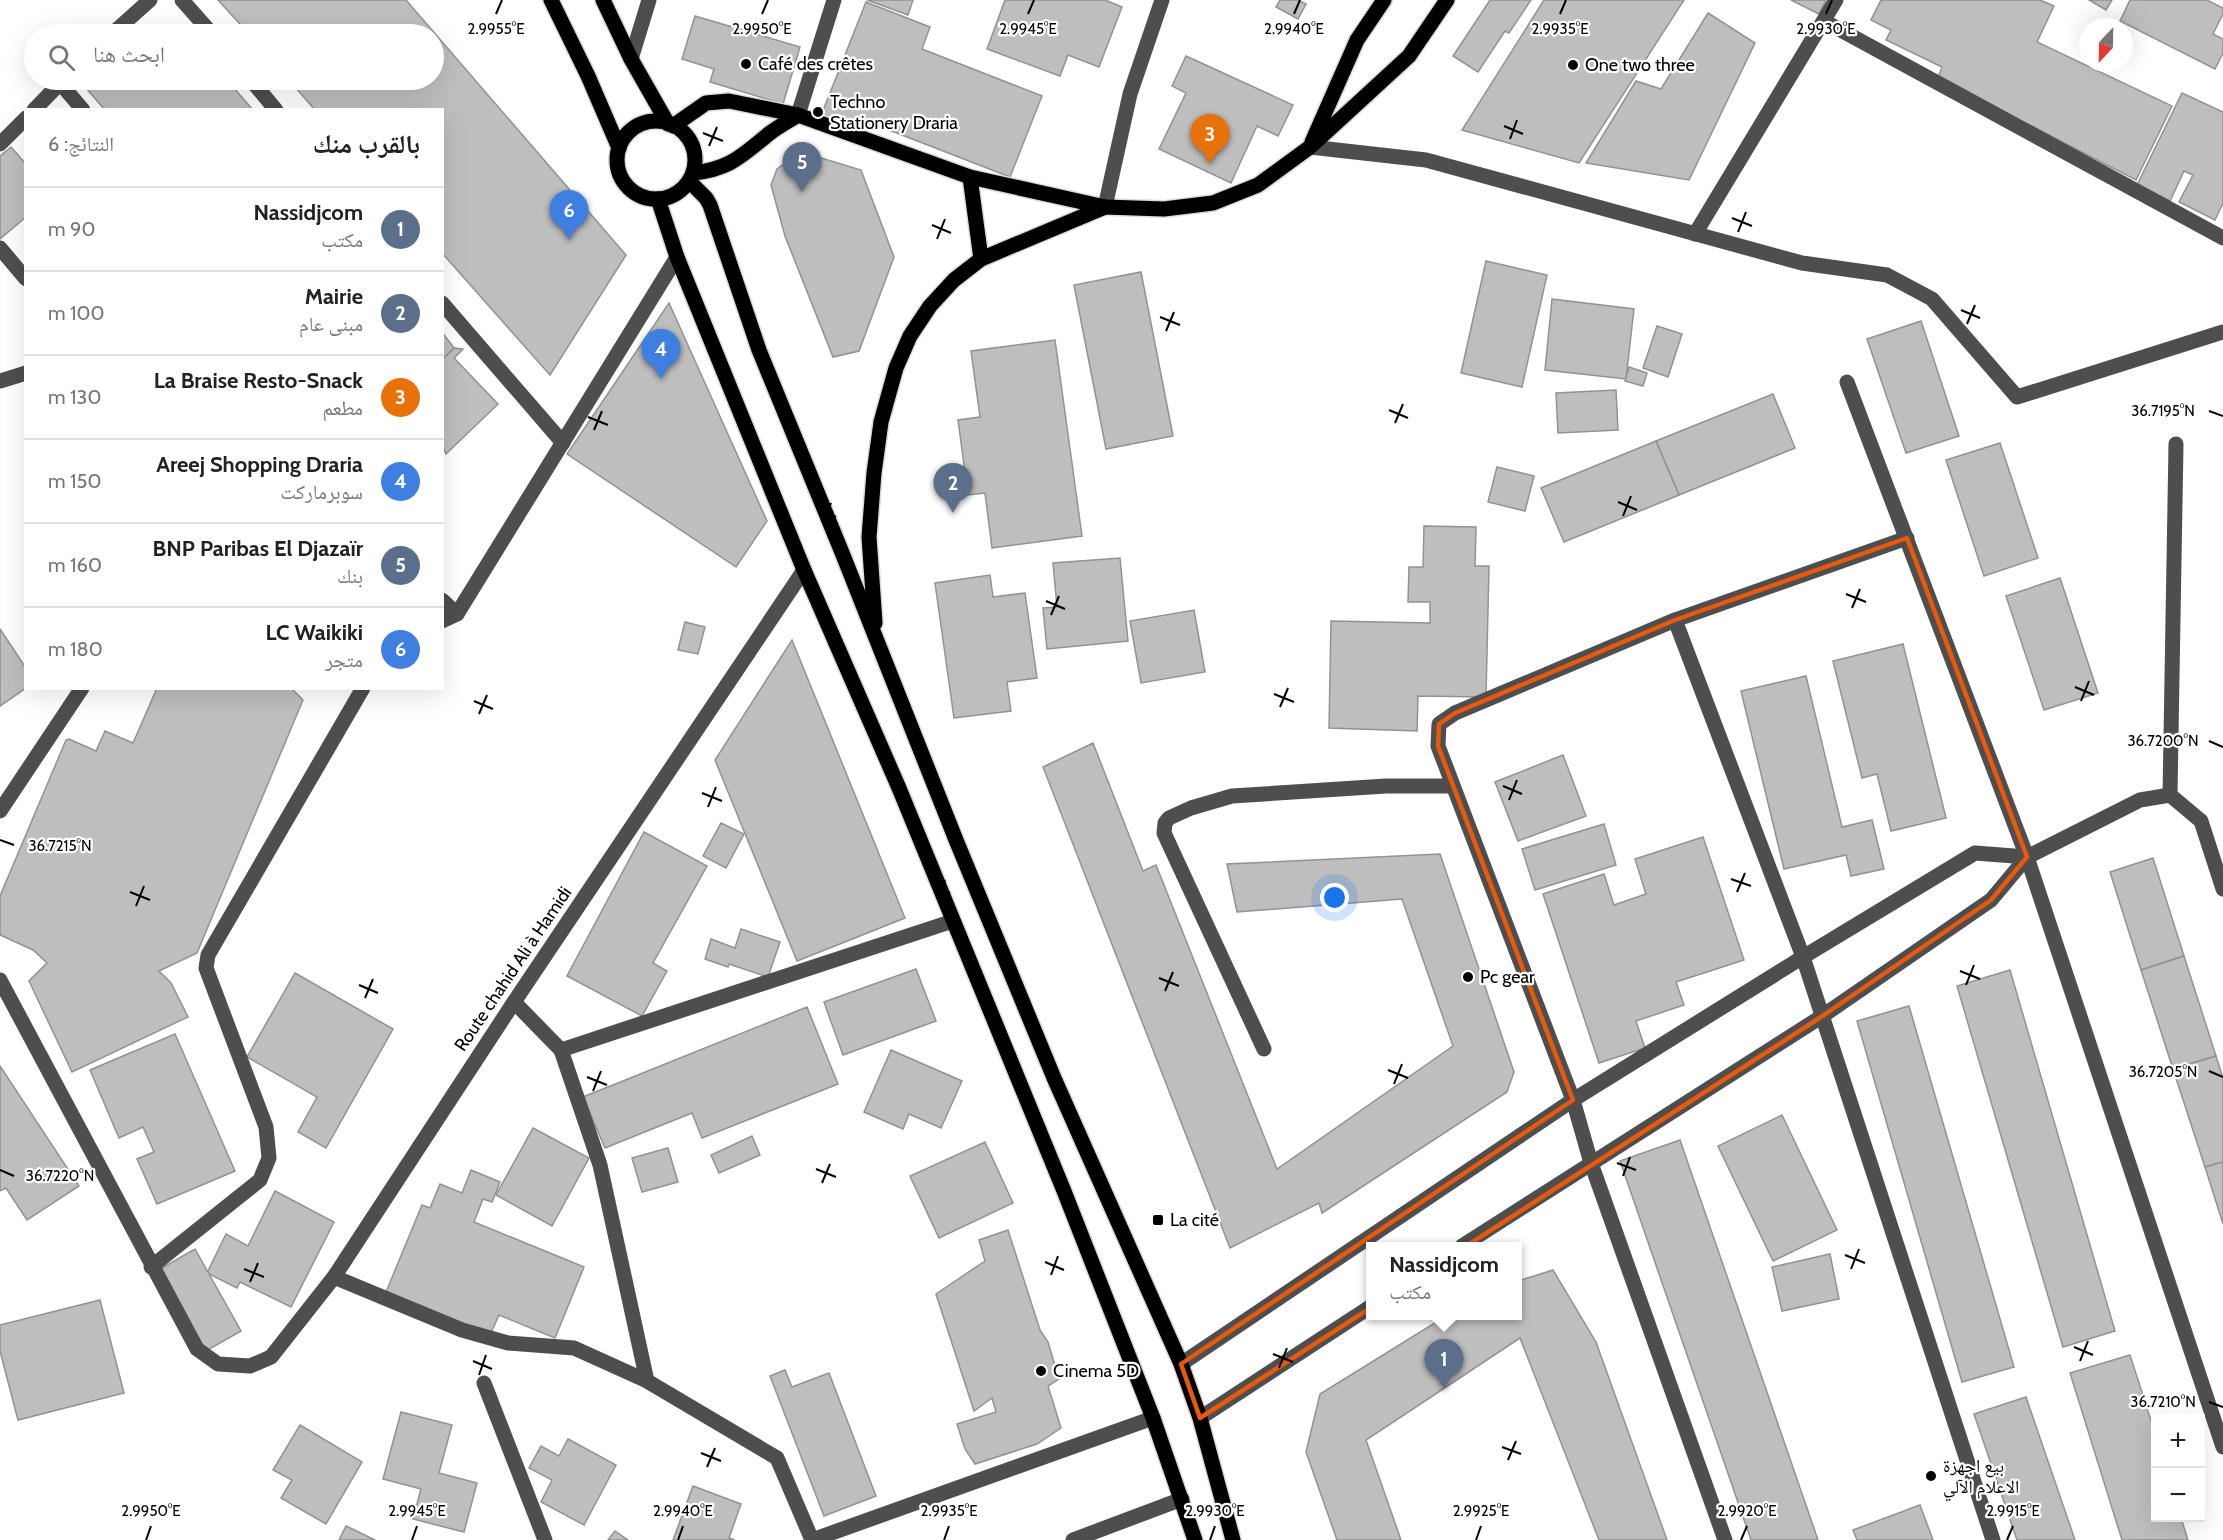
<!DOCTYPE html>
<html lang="ar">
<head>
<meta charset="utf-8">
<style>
	body { margin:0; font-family:Cabin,"Noto Naskh Arabic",sans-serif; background:#f2f2f2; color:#222; direction:rtl }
	.controls { position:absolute; right:18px; bottom:18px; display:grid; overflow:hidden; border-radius:0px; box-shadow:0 6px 24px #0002 }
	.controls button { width:54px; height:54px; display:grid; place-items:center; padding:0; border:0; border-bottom:2px solid #e0e0e0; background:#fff; color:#222; font:30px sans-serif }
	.compass { position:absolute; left:2079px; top:18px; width:54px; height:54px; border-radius:50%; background:#fff; box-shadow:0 6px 24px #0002; rotate:202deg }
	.you { position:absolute; left:1335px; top:898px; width:21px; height:21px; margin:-15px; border:4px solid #fff; border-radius:50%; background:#1a73e8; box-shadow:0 0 0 9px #1a73e833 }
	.badge { display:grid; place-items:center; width:39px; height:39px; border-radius:50%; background:#000; color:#fff; font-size:20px; font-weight:700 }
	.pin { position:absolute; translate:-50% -50px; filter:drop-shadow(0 2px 3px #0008) }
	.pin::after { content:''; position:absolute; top:32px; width:21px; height:18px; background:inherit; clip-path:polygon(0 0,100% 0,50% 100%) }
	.popup { position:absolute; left:1366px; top:1242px; width:156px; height:78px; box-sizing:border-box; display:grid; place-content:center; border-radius:0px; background:#fff; filter:drop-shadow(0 2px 4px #0005); font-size:20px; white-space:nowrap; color:#767676 }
	.popup b { font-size:22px; color:#222 }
	.popup::after { content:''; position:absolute; left:50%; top:100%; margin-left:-12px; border:12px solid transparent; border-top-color:#fff }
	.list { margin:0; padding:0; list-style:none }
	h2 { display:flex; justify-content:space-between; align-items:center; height:78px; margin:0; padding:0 24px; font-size:26px }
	h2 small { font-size:20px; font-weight:400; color:#767676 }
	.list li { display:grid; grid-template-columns:39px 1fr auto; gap:18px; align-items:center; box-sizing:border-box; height:84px; padding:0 24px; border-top:2px solid #e0e0e0 }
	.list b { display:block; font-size:22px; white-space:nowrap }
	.list p { margin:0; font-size:20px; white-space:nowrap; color:#767676 }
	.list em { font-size:20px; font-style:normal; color:#767676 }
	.icon { flex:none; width:33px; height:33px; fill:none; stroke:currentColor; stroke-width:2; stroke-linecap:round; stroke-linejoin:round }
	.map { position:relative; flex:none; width:2223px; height:1540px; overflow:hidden; direction:ltr }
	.search { position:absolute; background:#fff; box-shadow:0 6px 24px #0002; left:24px; top:24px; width:420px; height:66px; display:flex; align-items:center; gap:15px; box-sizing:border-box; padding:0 21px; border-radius:33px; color:#767676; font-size:22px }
	.panel { position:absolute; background:#fff; box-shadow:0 6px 24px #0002; left:24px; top:108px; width:420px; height:582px; border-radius:0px; direction:rtl }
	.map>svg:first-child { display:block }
	.building { fill:#bebebe; stroke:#929292; stroke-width:1.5 }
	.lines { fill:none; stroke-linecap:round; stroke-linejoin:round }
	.major-casing { stroke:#dbdbdb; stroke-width:18 }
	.minor { stroke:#4e4e4e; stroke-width:15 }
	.major { stroke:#000; stroke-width:15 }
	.marked { fill:none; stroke:#e8590c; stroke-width:4.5; stroke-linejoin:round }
	.ticks { fill:none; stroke:#000; stroke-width:2 }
	.poi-dot { fill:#000; stroke:#fff; stroke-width:2 }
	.labels { text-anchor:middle; stroke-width:4.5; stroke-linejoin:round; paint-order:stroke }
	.poi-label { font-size:18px; fill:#000; stroke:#fff; text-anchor:start }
	.street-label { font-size:18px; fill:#000; stroke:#fff }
	.ticks-label { font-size:15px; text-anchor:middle; fill:#000; stroke:#fff; stroke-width:4.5; stroke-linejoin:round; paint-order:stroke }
</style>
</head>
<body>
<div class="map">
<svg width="2223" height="1540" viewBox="0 0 2223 1540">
	<rect width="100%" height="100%" fill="#fff"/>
	<g class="building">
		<polygon points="218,0 406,0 626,255 550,375 442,253 442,110 315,110 289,80 434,80 434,34 249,34"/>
		<polygon points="867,0 913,0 908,15"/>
		<polygon points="1005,0 1105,0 1122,7 1099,67 1068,55 1060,76 987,49"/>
		<polygon points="1280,0 1298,0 1306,4 1298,19 1276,7"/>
		<polygon points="1490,0 1531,0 1509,33 1505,31 1478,72 1453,56"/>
		<polygon points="1544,0 1684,0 1579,163 1462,130"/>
		<polygon points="1791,0 1826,0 1819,14"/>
		<polygon points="1881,0 2040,0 2054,6 2037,42 2172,106 2136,180 1938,78 1942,67 1886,40 1891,30 1871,20"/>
		<polygon points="2089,0 2112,0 2106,10"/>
		<polygon points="2130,0 2207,0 2223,8 2223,14 2213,34 2223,39 2223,53 2215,69 2120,21"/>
		<polygon points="866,2 930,27 922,49 1042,96 1010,177 871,123 866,136 820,118"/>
		<polygon points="1708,13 1755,43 1689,180 1586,163 1636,81 1661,89"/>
		<polygon points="695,16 800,47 783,104 710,82 714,69 682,59"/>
		<polygon points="1186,56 1293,105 1278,136 1257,126 1231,183 1159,149 1186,93 1172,86"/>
		<polygon points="79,80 227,80 253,110 105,110"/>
		<polygon points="2182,93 2223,112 2223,203 2215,220 2179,202 2193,175 2184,171 2170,201 2137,185"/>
		<polygon points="11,147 26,164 26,217 0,239 0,156"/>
		<polygon points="796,155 818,157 861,170 894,257 859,351 833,357 785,236 771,185 777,169"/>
		<polygon points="1486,261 1547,275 1522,387 1461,373"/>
		<polygon points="1141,272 1173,436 1106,449 1074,285"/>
		<polygon points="1552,299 1634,309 1626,379 1545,370"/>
		<polygon points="669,303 767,521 736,567 567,454"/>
		<polygon points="1921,321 1959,436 1906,453 1867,339"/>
		<polygon points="1657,326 1682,334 1668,377 1643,368"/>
		<polygon points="442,332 454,348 442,360"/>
		<polygon points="1055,340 1082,536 992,548 985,493 968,495 958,420 980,417 971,351"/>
		<polygon points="454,348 463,349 454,358 498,404 446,454 442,444 442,360"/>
		<polygon points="1629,367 1647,373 1643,386 1625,381"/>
		<polygon points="1616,390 1618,430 1558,433 1556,393"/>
		<polygon points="1773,394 1795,448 1679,495 1656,441"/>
		<polygon points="1656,441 1679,495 1564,542 1541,488"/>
		<polygon points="2000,443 2038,558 1984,576 1946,460"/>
		<polygon points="1497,467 1534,476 1525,511 1488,502"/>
		<polygon points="1424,526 1476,527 1475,566 1489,566 1486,697 1418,696 1417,731 1329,728 1331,621 1430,623 1430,602 1408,602 1409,567 1423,567"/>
		<polygon points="1120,558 1128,641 1047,649 1043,608 1057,607 1053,563"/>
		<polygon points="990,575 993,597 1025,593 1037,678 1007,682 1011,711 954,718 935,583"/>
		<polygon points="2060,578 2098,693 2044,710 2006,596"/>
		<polygon points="1194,610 1205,672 1141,683 1130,621"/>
		<polygon points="685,622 705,627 698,654 678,650"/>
		<polygon points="0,629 26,668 26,688 0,706"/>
		<polygon points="792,640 905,918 797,961 715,760"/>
		<polygon points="1903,644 1946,818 1891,831 1877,774 1862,778 1833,661"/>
		<polygon points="1806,676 1842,827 1872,820 1884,869 1851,876 1846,855 1784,869 1741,691"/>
		<polygon points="157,688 291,688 303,700 197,953 159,971 171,983 188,1017 72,1072 29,981 47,963 33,950 0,935 0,896 66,740 69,739 96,751 105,731 133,743"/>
		<polygon points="1093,743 1143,871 1156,865 1277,1169 1453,1046 1402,899 1237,912 1227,864 1440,854 1514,1072 1507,1092 1322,1213 1319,1203 1230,1248 1043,767"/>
		<polygon points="1563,755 1586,816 1518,841 1495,782"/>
		<polygon points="721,823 744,834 726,868 703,856"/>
		<polygon points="1604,824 1616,865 1535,890 1522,849"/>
		<polygon points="644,832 707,866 653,963 667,971 642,1016 567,976"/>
		<polygon points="1703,837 1744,960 1676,982 1684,1005 1636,1021 1645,1048 1599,1063 1543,894 1604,874 1614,905 1646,894 1635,859"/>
		<polygon points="2153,858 2184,956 2141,970 2110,872"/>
		<polygon points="741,929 780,942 768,977 729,964 728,967 705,959 711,939 735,948"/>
		<polygon points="2184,956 2216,1056 2173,1069 2141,970"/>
		<polygon points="916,969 936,1021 843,1055 824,1002"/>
		<polygon points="2010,970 2115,1331 2063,1347 1957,986"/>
		<polygon points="295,973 393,1029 326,1148 298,1132 317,1097 247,1057"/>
		<polygon points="1909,1006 2014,1367 1962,1382 1857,1021"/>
		<polygon points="807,1007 838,1084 702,1138 692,1113 605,1148 583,1097"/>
		<polygon points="175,1034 235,1171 157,1204 137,1159 154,1152 143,1127 119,1138 90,1070"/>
		<polygon points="891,1050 962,1081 941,1128 909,1114 903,1129 864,1112"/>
		<polygon points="2216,1056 2223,1078 2223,1162 2205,1167 2173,1069"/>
		<polygon points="0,1066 79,1186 27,1220 6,1188 0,1191"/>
		<polygon points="1782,1115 1837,1230 1773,1261 1718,1146"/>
		<polygon points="533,1128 589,1158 552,1226 496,1195"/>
		<polygon points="752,1136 760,1155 719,1173 711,1155"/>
		<polygon points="1680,1140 1818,1540 1751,1540 1620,1161"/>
		<polygon points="985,1142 1013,1203 939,1238 910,1176"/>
		<polygon points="668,1148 678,1182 642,1192 632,1158"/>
		<polygon points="2223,1162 2223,1224 2205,1167"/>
		<polygon points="471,1170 500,1182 492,1202 483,1199 474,1222 584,1267 555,1338 499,1315 490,1335 386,1292 422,1205 430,1208 440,1184 462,1193"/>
		<polygon points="275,1191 334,1222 291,1307 240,1282 237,1288 207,1273 226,1234 248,1246"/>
		<polygon points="1008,1230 1040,1330 1048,1342 1059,1379 1048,1386 1061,1428 1037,1444 975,1464 965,1449 957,1424 996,1412 992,1398 974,1411 936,1294 985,1261 979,1240"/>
		<polygon points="195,1249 241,1331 206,1351 160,1269"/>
		<polygon points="1830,1254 1839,1299 1782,1311 1772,1267"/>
		<polygon points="1553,1270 1596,1342 1667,1540 1599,1540 1520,1338 1366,1440 1401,1540 1337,1540 1306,1452 1320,1394 1446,1316 1518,1316 1518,1281"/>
		<polygon points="100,1300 124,1393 18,1420 0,1351 0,1325"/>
		<polygon points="2130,1355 2156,1436 2156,1518 2181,1518 2188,1540 2122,1540 2070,1373"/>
		<polygon points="785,1370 792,1387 829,1373 876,1496 824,1516 770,1376"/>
		<polygon points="2026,1397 2075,1540 2017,1540 1974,1414"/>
		<polygon points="401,1412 452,1425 439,1473 477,1483 464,1532 413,1519 421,1489 383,1479"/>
		<polygon points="300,1425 362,1462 326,1524 281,1498 292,1480 273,1470"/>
		<polygon points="568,1439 616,1465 584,1525 541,1502 552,1480 529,1468 541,1446 559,1456"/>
		<polygon points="693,1486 741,1504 729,1538 735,1540 673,1540"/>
		<polygon points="1920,1505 1933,1540 1857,1540 1853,1530"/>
		<polygon points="346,1526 375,1540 339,1540"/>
		<polygon points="615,1531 628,1540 608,1540"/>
	</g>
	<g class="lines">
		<defs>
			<g id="major">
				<polyline points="551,0 588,76 619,148"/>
				<polyline points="603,0 631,59 668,124"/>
				<circle cx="656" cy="160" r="39"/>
				<polyline points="673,126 706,103 729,101 798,115 970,177 1105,207 1164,209 1213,203 1258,185 1310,147 1409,56 1447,0"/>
				<polyline points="1312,142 1357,40 1384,0"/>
				<path d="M693,173C731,169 742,155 770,133C779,126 789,121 798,115"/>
				<polyline points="970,177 981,259"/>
				<polyline points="689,181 706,198 710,205 759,350 843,555 956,840 1054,1078 1181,1364 1200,1418 1233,1540"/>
				<polyline points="658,199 677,257 804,570 899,788 1064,1191 1153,1418 1195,1540"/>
				<polyline points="875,623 869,537 874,473 881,422 896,368 910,336 930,306 954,280 981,259 1105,207"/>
			</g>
		</defs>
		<use href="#major" class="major-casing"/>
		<g class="minor">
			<polyline points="182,0 212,34"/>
			<polyline points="1824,21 2223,238"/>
			<polyline points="112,34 150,0"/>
			<polyline points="631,59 649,0"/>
			<polyline points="251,80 276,110"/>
			<polyline points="60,83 83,110"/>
			<polyline points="34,110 63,80"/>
			<polyline points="798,115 834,0"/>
			<polyline points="0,144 26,118"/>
			<polyline points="1310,147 1426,160 1802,263 1887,275 1932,299 2017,397 2223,332"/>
			<polyline points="1105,207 1130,94 1162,0"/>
			<polyline points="1695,234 1836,0"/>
			<polyline points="0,248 26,279"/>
			<polyline points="442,303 563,443"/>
			<polyline points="0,381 26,373"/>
			<polyline points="1847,382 2027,857 2223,1447"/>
			<polyline points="804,570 514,1002 334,1277 462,1330 508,1343 574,1348 647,1381 777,1458 812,1540"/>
			<polyline points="442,600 457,614"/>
			<polyline points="1675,620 1803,957 1993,1540"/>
			<polyline points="442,621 457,614 677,257"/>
			<polyline points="2170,795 2176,444"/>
			<polyline points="0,811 82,688"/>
			<polyline points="2027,857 2140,800 2170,795 2201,821 2223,889"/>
			<polyline points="0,980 197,1349 218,1364 250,1366 271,1357 334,1277"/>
			<polyline points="514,1002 561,1050 953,921"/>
			<polyline points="1264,1049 1164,833 1165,823 1169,818 1191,808 1232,796 1386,786 1453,786"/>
			<polyline points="561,1050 600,1165 647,1381"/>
			<polyline points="151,1267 260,1180 269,1158 266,1127 206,968 208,955 363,688"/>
			<polyline points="1181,1364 1573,1100 1803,957 1975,853 2027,857 1991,900 1821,1017 1462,1246"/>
			<polyline points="484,1383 545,1540"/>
			<polyline points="1200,1418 1370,1307"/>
			<polyline points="812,1540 1153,1418"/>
			<polyline points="1073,1540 1182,1499"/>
			<polyline points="1725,1540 1591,1163 1573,1100 1438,746 1439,724 1455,713 1675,620 1907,538"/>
		</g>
		<use href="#major" class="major"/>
	</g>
	<path class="marked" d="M1907,538L2027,857L1991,900L1821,1017L1200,1418L1181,1364L1573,1100L1438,746L1439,724L1455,713L1675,620Z"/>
	<path class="ticks" d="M496,14L502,0M762,14L768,0M1028,14L1034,0M1294,14L1300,0M1560,14L1566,0M1826,14L1832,0M1504,126L1523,134M703,133L723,141M1510,139L1517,120M709,146L717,127M1732,218L1752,226M932,225L951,233M1738,232L1746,212M937,239L945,219M1961,310L1980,318M1160,317L1180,325M1967,324L1975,305M1166,331L1174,312M1389,410L1408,418M2209,411L2223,416M588,417L608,425M1395,423L1403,404M594,430L602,411M1618,502L1637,510M817,509L836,517M1623,516L1631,496M823,523L831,503M1846,594L1866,602M1046,601L1065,609M1852,608L1860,589M1051,615L1059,596M2075,687L2094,695M1274,694L1294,702M474,701L493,709M2081,701L2089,681M1280,707L1288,688M479,714L487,695M2209,741L2223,747M1503,786L1522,794M702,793L722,801M1509,800L1517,780M708,807L716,787M0,840L14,845M1731,879L1751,886M931,885L950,893M130,892L150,900M1737,892L1745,873M937,899L945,880M136,906L144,886M1960,971L1980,979M1159,978L1179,986M359,985L378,993M1966,985L1974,965M1165,991L1173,972M365,998L373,979M1388,1070L1408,1078M2209,1071L2223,1077M587,1077L607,1085M1394,1084L1402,1064M593,1091L601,1071M1617,1163L1636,1170M816,1169L836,1177M0,1170L14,1176M1623,1176L1630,1157M822,1183L830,1164M1845,1255L1865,1263M1045,1262L1064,1270M244,1269L264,1277M1851,1269L1859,1249M1051,1275L1058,1256M250,1282L258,1263M2074,1347L2093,1355M1273,1354L1293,1362M473,1361L492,1369M2080,1361L2088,1341M1279,1368L1287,1348M479,1375L486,1355M2209,1402L2223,1407M1502,1447L1521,1454M701,1453L721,1461M1508,1460L1516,1441M707,1467L715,1448M146,1540L151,1526M412,1540L417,1526M678,1540L683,1526M944,1540L949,1526M1210,1540L1215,1526M1476,1540L1481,1526M1741,1540L1747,1526M2007,1540L2013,1526"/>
	<g class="poi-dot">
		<circle cx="746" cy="64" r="6"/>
		<circle cx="1573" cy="65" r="6"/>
		<circle cx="818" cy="112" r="6"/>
		<circle cx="1468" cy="977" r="6"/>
		<rect x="1152" y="1214" width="12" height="12" rx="3"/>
		<circle cx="1041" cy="1371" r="6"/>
		<circle cx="1931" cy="1476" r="6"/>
	</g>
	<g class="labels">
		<g class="poi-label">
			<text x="758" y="70">Café des crêtes</text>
			<text x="1585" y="71">One two three</text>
			<text x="830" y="108">Techno<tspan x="830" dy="21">Stationery Draria</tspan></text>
			<text x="1480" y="983">Pc gear</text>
			<text x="1170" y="1226">La cité</text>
			<text x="1053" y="1377">Cinema 5D</text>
			<text x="1943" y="1472">بيع اجهزة<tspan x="1943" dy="21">الاعلام الآلي</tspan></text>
		</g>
		<g class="street-label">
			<text transform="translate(513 969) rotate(-56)" y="6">Route chahid Ali à Hamidi</text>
		</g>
	</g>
	<g class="ticks-label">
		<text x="496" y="34">2.9955°E</text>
		<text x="762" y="34">2.9950°E</text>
		<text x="1028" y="34">2.9945°E</text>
		<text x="1294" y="34">2.9940°E</text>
		<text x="1560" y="34">2.9935°E</text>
		<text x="1826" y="34">2.9930°E</text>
		<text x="2163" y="416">36.7195°N</text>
		<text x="2163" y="746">36.7200°N</text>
		<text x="60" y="851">36.7215°N</text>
		<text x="2163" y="1077">36.7205°N</text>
		<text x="60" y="1181">36.7220°N</text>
		<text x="2163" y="1407">36.7210°N</text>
		<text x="151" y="1516">2.9950°E</text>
		<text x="417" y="1516">2.9945°E</text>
		<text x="683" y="1516">2.9940°E</text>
		<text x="949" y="1516">2.9935°E</text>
		<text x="1215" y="1516">2.9930°E</text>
		<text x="1481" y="1516">2.9925°E</text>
		<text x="1747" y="1516">2.9920°E</text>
		<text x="2013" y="1516">2.9915°E</text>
	</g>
</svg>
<div class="controls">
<button>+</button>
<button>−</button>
</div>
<svg class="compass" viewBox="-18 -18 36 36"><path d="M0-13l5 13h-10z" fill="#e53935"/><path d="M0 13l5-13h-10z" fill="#767676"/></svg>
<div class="you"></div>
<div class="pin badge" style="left:1444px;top:1389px;background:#5c6f8a">1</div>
<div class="popup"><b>Nassidjcom</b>مكتب</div>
<div class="pin badge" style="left:953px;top:513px;background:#5c6f8a">2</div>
<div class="pin badge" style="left:1210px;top:164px;background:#e8710a">3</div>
<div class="pin badge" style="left:661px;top:379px;background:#3f7fe0">4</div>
<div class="pin badge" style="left:802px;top:192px;background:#5c6f8a">5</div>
<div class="pin badge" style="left:569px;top:240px;background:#3f7fe0">6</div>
<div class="search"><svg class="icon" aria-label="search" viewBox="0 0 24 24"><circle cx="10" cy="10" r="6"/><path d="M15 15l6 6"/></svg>ابحث هنا</div>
<section class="panel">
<h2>بالقرب منك<small>النتائج: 6</small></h2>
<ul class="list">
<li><span class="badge" style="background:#5c6f8a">1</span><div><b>Nassidjcom</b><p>مكتب</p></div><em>90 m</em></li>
<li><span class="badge" style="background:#5c6f8a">2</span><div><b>Mairie</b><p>مبنى عام</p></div><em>100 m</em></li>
<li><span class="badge" style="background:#e8710a">3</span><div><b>La Braise Resto-Snack</b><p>مطعم</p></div><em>130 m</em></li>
<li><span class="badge" style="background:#3f7fe0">4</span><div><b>Areej Shopping Draria</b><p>سوبرماركت</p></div><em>150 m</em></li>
<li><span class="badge" style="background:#5c6f8a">5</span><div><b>BNP Paribas El Djazaïr</b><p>بنك</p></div><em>160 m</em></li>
<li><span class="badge" style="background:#3f7fe0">6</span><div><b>LC Waikiki</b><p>متجر</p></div><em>180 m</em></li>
</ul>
</section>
</div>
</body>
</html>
